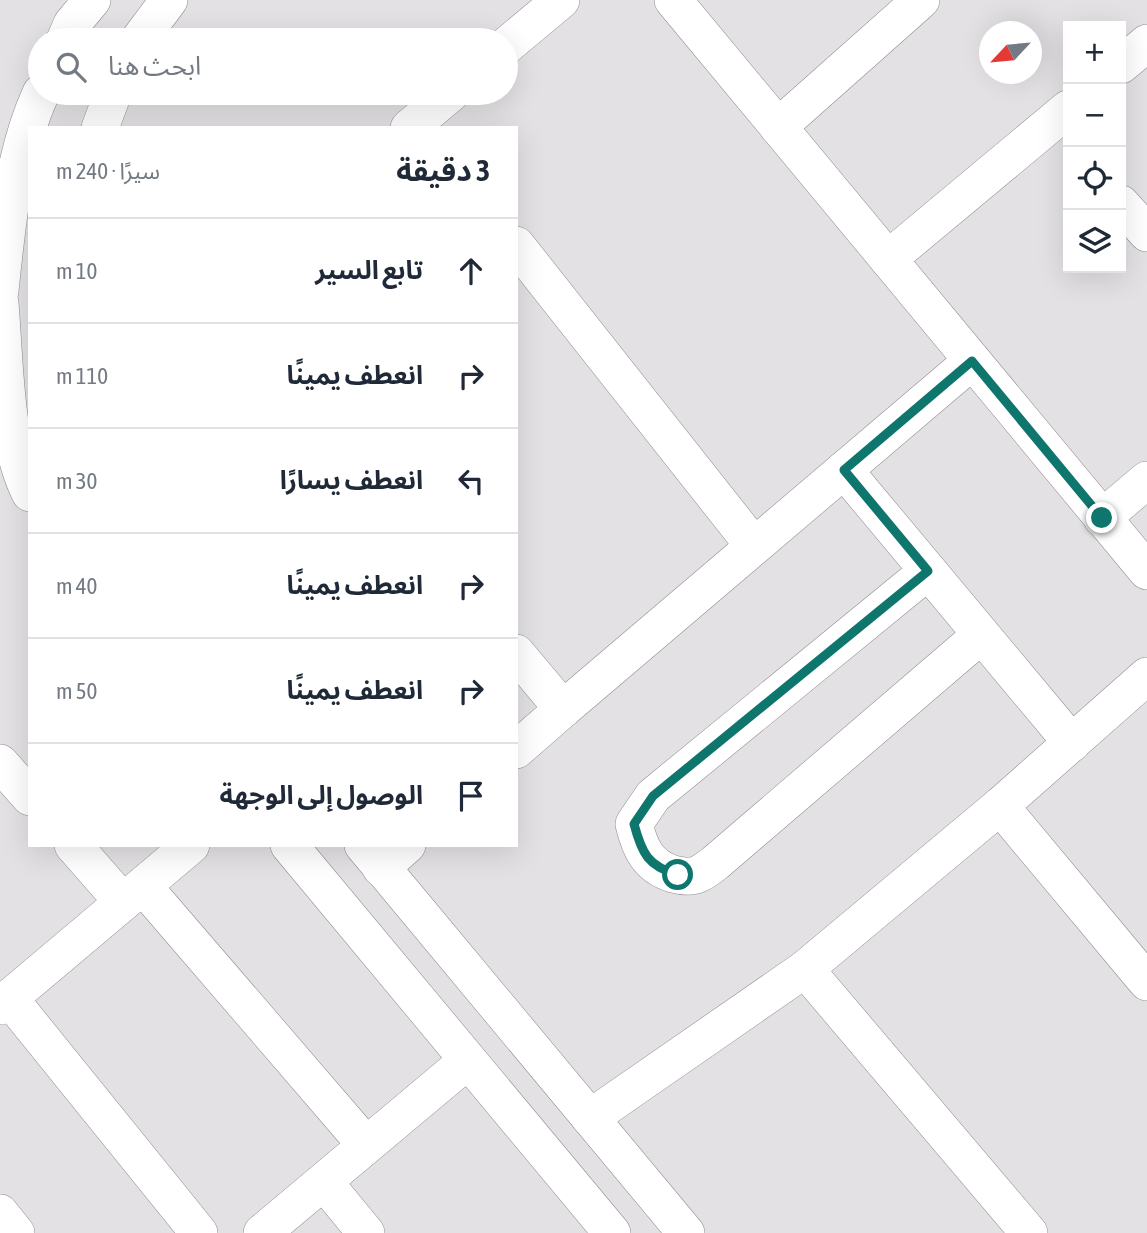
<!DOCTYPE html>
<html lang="ar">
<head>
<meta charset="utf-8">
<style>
	body { margin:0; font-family:"Asap Condensed","Noto Sans Arabic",sans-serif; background:#f6f6f7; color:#1f2937; direction:rtl }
	.controls { position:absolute; right:21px; top:21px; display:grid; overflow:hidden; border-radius:0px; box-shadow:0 7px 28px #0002 }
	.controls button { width:63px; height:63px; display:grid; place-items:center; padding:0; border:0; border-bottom:2px solid #e0e1e3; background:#fff; color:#1f2937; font:35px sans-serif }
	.compass { position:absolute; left:979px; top:21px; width:63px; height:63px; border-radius:50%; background:#fff; box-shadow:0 7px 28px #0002; rotate:244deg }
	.stop { position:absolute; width:21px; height:21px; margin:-16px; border:5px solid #0f766e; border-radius:50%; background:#fff }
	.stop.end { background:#0f766e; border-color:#fff; box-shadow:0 2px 7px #0008 }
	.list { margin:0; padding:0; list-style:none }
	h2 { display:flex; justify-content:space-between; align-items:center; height:91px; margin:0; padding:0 28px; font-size:30px }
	h2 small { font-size:23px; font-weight:400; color:#747a83 }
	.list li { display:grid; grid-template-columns:46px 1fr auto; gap:21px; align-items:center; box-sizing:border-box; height:105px; padding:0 28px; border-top:2px solid #e0e1e3 }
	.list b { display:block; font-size:26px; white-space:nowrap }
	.list em { font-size:23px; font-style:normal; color:#747a83 }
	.icon { flex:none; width:38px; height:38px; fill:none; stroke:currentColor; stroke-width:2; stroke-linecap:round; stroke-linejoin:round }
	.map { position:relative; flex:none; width:1147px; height:1233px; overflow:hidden; direction:ltr }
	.search { position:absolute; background:#fff; box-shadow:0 7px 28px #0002; left:28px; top:28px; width:490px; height:77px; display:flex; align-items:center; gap:18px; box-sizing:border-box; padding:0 24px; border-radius:38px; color:#747a83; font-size:26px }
	.panel { position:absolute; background:#fff; box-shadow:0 7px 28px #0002; left:28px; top:126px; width:490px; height:721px; border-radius:0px; direction:rtl }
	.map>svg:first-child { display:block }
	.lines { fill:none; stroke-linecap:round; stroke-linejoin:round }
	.minor-casing { stroke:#8e8c8f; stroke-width:38 }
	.minor { stroke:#fff; stroke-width:37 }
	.route { stroke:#0f766e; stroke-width:9 }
</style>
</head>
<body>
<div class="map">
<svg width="1147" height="1233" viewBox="0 0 1147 1233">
	<rect width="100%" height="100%" fill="#e3e1e4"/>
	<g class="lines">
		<defs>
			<g id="minor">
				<polyline points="673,0 1147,571"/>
				<polyline points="65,40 72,24 92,0"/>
				<polyline points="139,40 169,0"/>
				<polyline points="506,46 561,0"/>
				<polyline points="1121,65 1147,43"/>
				<polyline points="778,127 921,0"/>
				<polyline points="100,128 113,93"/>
				<polyline points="409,128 451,93"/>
				<polyline points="1121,204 1147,233"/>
				<polyline points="516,245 754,546"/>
				<polyline points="888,259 1068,109"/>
				<path d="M0,291C7,225 13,154 41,93"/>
				<path d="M0,303C5,361 4,441 30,493"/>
				<polyline points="844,470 1072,743"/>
				<polyline points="1102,518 1147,480"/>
				<path d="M928,571L653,796L634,824C640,849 648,866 673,874C680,876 690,877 696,875C702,873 710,867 715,863L981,635"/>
				<polyline points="516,653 563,709 972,361"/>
				<polyline points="516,750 563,709"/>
				<polyline points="0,763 30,797"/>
				<polyline points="1000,806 1147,982"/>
				<polyline points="73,845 123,902"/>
				<polyline points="289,845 612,1233"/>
				<polyline points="363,845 686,1233"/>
				<polyline points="381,868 407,845"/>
				<polyline points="143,886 366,1145"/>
				<polyline points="9,998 199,1233"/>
				<polyline points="0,1006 191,845"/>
				<polyline points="590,1118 805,969"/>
				<polyline points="324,1182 366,1233"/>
				<polyline points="0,1213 16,1233"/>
				<polyline points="262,1233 467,1061"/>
				<polyline points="1029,1233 805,969 1000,806 1147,676"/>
			</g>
		</defs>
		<use href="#minor" class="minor-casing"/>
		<use href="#minor" class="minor"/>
	</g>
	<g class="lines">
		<path class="route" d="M678,875C648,866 642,854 634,824L653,796L928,571L844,470L972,361L1102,518"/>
	</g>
</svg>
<div class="controls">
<button>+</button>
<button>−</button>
<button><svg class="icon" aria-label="locate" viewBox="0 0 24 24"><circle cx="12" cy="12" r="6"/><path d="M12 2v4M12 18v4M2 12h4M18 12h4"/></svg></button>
<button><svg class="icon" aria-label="layers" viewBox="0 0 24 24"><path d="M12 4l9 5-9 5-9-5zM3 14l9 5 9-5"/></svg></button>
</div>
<svg class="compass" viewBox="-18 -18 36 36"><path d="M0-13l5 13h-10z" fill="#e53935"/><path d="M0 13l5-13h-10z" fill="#747a83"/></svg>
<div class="stop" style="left:678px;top:875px"></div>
<div class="stop end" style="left:1102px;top:518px"></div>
<div class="search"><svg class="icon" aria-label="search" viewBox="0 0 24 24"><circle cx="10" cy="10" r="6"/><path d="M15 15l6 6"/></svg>ابحث هنا</div>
<section class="panel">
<h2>3 دقيقة<small>سيرًا · 240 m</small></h2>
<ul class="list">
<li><svg class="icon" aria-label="ahead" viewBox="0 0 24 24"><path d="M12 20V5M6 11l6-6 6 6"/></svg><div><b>تابع السير</b></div><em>10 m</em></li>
<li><svg class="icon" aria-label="right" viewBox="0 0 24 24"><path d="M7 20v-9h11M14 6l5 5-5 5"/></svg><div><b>انعطف يمينًا</b></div><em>110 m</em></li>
<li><svg class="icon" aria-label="left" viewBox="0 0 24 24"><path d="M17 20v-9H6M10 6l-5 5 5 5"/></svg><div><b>انعطف يسارًا</b></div><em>30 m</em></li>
<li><svg class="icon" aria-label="right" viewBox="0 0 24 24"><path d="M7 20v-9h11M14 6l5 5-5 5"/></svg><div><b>انعطف يمينًا</b></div><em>40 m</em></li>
<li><svg class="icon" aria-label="right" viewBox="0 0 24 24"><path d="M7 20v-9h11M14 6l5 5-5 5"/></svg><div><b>انعطف يمينًا</b></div><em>50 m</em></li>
<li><svg class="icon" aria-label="arrive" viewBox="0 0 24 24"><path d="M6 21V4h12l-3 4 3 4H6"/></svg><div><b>الوصول إلى الوجهة</b></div></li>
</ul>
</section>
</div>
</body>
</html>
